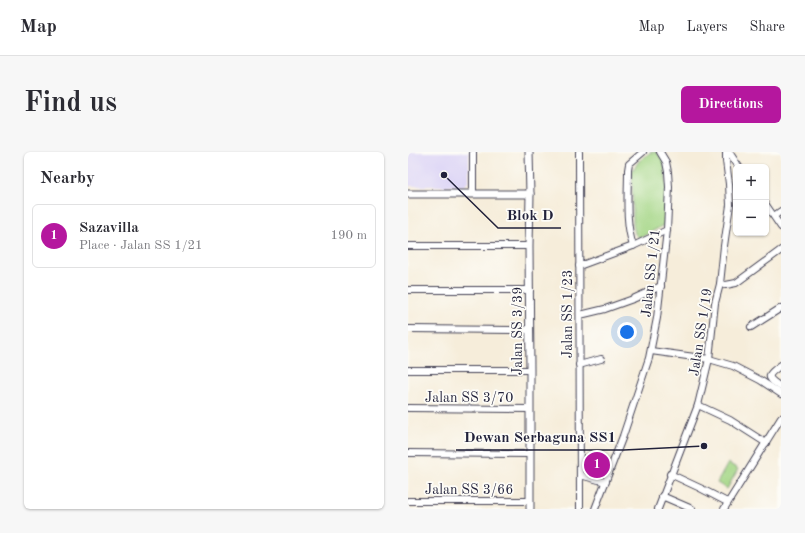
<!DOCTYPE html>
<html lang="en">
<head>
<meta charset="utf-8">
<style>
	body { margin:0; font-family:"Old Standard TT",serif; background:#f7f7f7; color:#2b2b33 }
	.controls { position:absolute; right:12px; top:12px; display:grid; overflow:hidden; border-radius:6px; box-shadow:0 1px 3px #0004 }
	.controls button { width:36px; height:36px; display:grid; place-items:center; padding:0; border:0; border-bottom:1px solid #e1e1e2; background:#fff; color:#2b2b33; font:20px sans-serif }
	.you { position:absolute; left:219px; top:180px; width:14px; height:14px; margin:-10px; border:3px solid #fff; border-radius:50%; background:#1a73e8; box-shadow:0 0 0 6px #1a73e833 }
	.badge { display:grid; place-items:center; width:26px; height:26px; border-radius:50%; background:#b5179e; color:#fff; font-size:13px; font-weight:700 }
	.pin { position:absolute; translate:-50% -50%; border:2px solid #fff; box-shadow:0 1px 4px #0006 }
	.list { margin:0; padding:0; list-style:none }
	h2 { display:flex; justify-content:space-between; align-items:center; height:52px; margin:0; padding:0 16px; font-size:17px }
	h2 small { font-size:13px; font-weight:400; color:#7c7c81 }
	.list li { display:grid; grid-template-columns:26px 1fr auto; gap:12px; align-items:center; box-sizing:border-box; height:64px; margin:0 8px 8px; padding:0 8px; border:1px solid #e1e1e2; border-radius:6px }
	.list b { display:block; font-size:15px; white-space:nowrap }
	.list p { margin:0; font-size:13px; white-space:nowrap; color:#7c7c81 }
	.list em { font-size:13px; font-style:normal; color:#7c7c81 }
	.map { position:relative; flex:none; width:373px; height:357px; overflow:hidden; border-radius:6px }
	header { display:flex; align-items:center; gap:24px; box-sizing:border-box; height:56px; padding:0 20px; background:#fff; border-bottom:1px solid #e1e1e2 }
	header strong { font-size:19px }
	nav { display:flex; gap:22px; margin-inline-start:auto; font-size:14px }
	.intro { display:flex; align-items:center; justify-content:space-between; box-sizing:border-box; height:96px; padding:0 24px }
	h1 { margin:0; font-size:28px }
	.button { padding:10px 18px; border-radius:6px; background:#b5179e; color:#fff; font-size:14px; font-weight:700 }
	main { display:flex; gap:24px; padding:0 24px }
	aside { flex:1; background:#fff; border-radius:6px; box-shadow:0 1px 3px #0004 }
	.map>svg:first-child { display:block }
	.built { fill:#ddd5f6 }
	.green { fill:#a3d584; stroke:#627c60 }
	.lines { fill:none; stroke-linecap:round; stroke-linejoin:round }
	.minor-casing { stroke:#424053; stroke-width:8 }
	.tertiary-casing { stroke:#424053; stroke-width:9 }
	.minor { stroke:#fff; stroke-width:6 }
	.tertiary { stroke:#fff; stroke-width:7 }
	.labels { text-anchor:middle; stroke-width:3.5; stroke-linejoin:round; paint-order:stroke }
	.street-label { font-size:14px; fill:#22223b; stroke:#fdfcf7 }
	.leader { fill:none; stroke:#22223b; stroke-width:1.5 }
	.callout-dot { fill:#22223b; stroke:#fdfcf7; stroke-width:1.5 }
	.callout-label { font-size:15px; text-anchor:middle; font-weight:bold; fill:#22223b; stroke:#fdfcf7; stroke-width:3.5; stroke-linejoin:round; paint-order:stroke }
</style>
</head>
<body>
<header>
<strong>Map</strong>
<nav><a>Map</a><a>Layers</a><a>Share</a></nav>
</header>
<div class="intro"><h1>Find us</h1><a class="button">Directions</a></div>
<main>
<aside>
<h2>Nearby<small></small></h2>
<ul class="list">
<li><span class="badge">1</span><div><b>Sazavilla</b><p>Place · Jalan SS 1/21</p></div><em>190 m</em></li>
</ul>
</aside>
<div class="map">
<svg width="373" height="357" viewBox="0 0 373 357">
	<rect width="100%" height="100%" fill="#fdfcf7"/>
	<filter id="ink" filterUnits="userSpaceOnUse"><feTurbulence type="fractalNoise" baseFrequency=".025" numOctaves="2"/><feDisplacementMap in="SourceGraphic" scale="8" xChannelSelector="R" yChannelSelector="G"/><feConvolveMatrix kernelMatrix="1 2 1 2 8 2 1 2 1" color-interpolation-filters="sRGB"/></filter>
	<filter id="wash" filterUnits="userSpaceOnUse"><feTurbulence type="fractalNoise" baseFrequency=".012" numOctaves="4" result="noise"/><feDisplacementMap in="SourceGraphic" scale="16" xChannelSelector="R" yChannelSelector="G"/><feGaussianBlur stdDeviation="0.9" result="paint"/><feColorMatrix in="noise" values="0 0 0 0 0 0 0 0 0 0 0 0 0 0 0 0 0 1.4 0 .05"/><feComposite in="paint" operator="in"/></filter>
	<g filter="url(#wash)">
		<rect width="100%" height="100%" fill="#f6edda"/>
		<polygon class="built" points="0,0 61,0 61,29 56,34 0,34"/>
		<g class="green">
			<polygon points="243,0 249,0 256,10 259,34 256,73 236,84 230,85 227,82 225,73 224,19 231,9"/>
			<polygon points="320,311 330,317 319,337 309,331"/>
		</g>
	</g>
	<g filter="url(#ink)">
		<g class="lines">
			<defs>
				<g id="minor">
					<path d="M171,0C171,119 171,238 172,357"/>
					<polyline points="321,0 331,15"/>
					<polyline points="65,42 65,0"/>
					<polyline points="358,53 373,75"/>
					<polyline points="366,64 373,59"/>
					<polyline points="0,94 121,94"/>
					<path d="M225,94C217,69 220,44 220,18L221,12L235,0"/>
					<polyline points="171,114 225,94 259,78"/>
					<polyline points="312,132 318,133 328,131 373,98"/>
					<polyline points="0,138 122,138"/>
					<polyline points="172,163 197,157 225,147 253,134"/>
					<polyline points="343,175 373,156"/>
					<polyline points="0,177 122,178"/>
					<polyline points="243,199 301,207 325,214 352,228 373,242"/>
					<polyline points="171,213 193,207"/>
					<path d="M373,213C358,224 358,225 373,235"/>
					<polyline points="0,218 122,218"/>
					<polyline points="290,253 322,268 358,291"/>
					<polyline points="0,256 122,257"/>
					<polyline points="0,301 122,302"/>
					<polyline points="262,322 292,336 319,350"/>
					<polyline points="172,323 198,330"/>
					<polyline points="254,344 284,357"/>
					<polyline points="0,349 122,349"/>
					<polyline points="187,357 215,284 241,206 249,166 259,78 261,35 260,20 258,10 252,0"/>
					<polyline points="250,357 290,253 301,207 307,151 312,132 316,94 322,53 321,32 318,9 318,0"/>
					<polyline points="316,357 373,266"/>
				</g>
				<g id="tertiary">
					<polyline points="121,0 122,42 121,94 122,218 122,357"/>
					<polyline points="0,42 122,42"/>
				</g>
			</defs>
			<use href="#minor" class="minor-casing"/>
			<use href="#tertiary" class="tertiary-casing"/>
			<use href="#minor" class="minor"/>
			<use href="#tertiary" class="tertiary"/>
		</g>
	</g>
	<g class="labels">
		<g class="street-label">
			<text transform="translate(242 121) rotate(-84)" y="5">Jalan SS 1/21</text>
			<text transform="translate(159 162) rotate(-90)" y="5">Jalan SS 1/23</text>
			<text transform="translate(109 179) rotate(-90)" y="5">Jalan SS 3/39</text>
			<text transform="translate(292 180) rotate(-81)" y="5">Jalan SS 1/19</text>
			<text x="61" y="250">Jalan SS 3/70</text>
			<text x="61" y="342">Jalan SS 3/66</text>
		</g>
	</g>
	<path class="leader" d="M36 23L90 76H153M296 294L216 298H48"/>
	<g class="callout-dot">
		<circle cx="36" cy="23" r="4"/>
		<circle cx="296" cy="294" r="4"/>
	</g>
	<g class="callout-label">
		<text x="122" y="68">Blok D</text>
		<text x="132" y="290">Dewan Serbaguna SS1</text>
	</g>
</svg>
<div class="controls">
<button>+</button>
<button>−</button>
</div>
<div class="you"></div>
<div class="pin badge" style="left:189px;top:313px">1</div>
</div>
</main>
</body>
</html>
